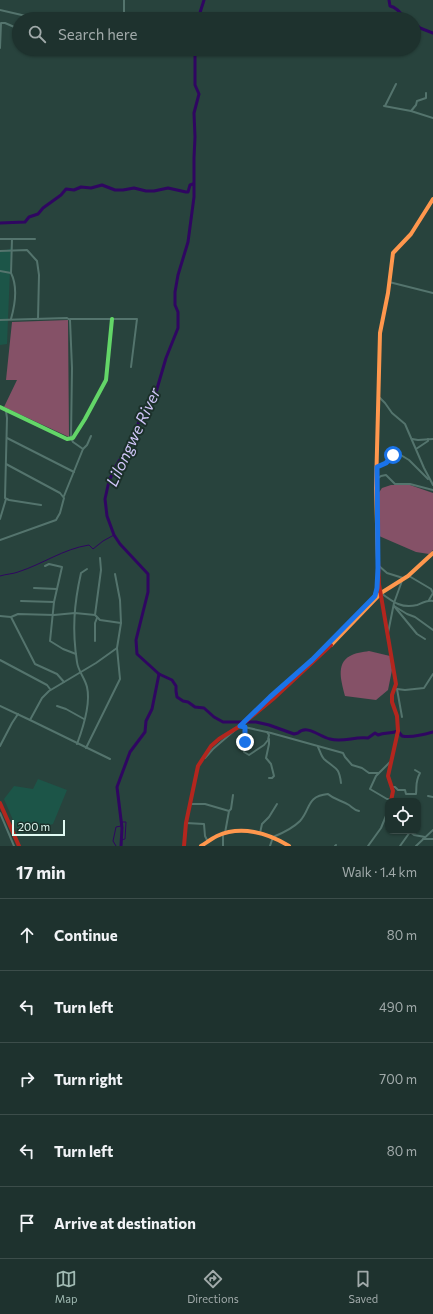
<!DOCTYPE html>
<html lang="en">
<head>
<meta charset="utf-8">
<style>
	body { margin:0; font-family:Commissioner,sans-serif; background:#2b3e3a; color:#f1f3f6 }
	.controls { position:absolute; right:12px; bottom:12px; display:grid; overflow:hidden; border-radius:8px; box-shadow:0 1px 3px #0004 }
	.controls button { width:36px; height:36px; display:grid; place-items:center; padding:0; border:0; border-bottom:1px solid #3c4d4a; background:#1e322e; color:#f1f3f6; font:20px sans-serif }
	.scale { position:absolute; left:12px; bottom:10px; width:53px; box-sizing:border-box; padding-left:4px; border:2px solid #e0faf2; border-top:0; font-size:11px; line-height:14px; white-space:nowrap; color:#e0faf2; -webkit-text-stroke:3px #1b302a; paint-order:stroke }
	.stop { position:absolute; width:12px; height:12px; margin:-9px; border:3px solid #1a73e8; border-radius:50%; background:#fff }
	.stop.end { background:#1a73e8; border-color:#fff; box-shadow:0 1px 4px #0008 }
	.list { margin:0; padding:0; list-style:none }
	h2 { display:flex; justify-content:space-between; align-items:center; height:52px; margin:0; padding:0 16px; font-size:17px }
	h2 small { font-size:13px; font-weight:400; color:#a1aaaa }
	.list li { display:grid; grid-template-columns:26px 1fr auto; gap:12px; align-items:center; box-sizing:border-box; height:72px; padding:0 16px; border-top:1px solid #3c4d4a }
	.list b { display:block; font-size:15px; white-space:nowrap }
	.list em { font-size:13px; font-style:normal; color:#a1aaaa }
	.icon { flex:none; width:22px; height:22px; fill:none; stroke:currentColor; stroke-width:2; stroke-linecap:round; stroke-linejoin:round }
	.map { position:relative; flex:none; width:433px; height:846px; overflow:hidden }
	.search { position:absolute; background:#1e322e; box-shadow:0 1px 3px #0004; left:12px; right:12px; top:12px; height:44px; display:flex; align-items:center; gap:10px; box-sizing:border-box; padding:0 14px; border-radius:22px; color:#a1aaaa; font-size:15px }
	.sheet { height:412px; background:#1e322e }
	nav { display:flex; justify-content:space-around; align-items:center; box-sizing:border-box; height:56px; border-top:1px solid #3c4d4a; background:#1e322e; font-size:11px; color:#a1aaaa }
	nav a { display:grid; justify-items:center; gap:2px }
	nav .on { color:#a0bab3 }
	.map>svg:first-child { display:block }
	.built { fill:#1c5548 }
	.green { fill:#855167 }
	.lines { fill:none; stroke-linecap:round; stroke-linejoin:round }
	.stream { stroke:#2f0661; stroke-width:1 }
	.river { stroke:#2f0661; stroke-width:3 }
	.street { stroke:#54746d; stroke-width:2 }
	.fast { stroke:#63d668; stroke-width:4 }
	.slow { stroke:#ff974d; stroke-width:4 }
	.jam { stroke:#b3261e; stroke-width:4 }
	.route { stroke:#1a73e8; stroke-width:5 }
	.labels { text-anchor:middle; stroke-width:4; stroke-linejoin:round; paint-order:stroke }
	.water-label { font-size:16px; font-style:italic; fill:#d2c7fa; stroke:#1b302a }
</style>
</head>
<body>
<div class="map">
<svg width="433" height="846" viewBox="0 0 433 846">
	<rect width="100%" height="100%" fill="#28433d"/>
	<g class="built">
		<polygon points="11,246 7,344 0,345 0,252 10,249"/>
		<polygon points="38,779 67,790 53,824 19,834 4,799 14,786 33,789"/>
	</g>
	<g class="green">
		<polygon points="68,320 69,437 4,407 17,380 6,380 12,322"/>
		<polygon points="391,485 410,485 433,493 433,550 429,554 416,552 379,536 378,494 382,488"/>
		<path d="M369,651L390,656L392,670L388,690L376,700L345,696C342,683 335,664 350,656C355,653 363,652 369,651Z"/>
	</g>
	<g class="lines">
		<g class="stream">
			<path d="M0,576C6,574 13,574 18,572C43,564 63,549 89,545L93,549L103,541L114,535"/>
			<polyline points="121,822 126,822 125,839 121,840"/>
			<polyline points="116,846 113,841 116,827 121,826"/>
		</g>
		<g class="river">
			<path d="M389,0L390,6C396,7 401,13 405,19"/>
			<polyline points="198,19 204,0"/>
			<polyline points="414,23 420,28 433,33"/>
			<polyline points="0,223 25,222 29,217 38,214 43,208 61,195 66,189 74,190 81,187 91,188 102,185 115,190 123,190 134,188 146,191 154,191 168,188 186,192 188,192 190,185 193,184"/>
			<path d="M159,674L172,680L176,686V691L177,697L183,701L188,702L195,707L204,708L214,717L223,722H256L269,725L294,734L298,733C307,724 320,737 330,739C343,743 355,736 368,738L375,733L378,735C385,732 391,734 398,731L402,736C412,738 423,735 433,732"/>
			<polyline points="121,846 122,828 117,787 130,752 145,732 146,721 152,709 159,674 137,654 136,640 148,592 148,574 120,544 114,535 107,516 105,499 109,481 116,466 133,438 141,416 149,409 154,399 166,358 178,328 178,312 175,305 175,292 178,275 188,242 194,197 194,158 195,137 194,113 199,94 195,85 195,49"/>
		</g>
		<g class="street">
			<polyline points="0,10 39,19"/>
			<polyline points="124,19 124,0"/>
			<polyline points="0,48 1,23 5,23 19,29"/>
			<polyline points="384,106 411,111 433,118"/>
			<polyline points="385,106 396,84"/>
			<polyline points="411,111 416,105 417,101 426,98 426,93"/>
			<polyline points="0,239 35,239"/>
			<polyline points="0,251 27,250 37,261 39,275 38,319"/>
			<path d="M0,271L11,273C18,287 15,305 11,319"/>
			<polyline points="11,273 12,239"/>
			<polyline points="389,282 433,293"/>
			<polyline points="70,319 137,319 131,367"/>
			<polyline points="0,320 67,318 70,320 72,368 71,438 73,442 83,449"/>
			<polyline points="379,397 385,403 392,413 405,424 424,468 433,485"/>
			<polyline points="6,411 7,418 5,498 9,500 41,505"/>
			<polyline points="7,438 74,472"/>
			<polyline points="412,439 418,440 433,439"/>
			<polyline points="416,449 428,441 428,439"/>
			<path d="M377,467C386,464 390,456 399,454L409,460L428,479"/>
			<polyline points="377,479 381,476 386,475 395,484 410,484 433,490"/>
			<polyline points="64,496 83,449 87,445 91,436"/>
			<polyline points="0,519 6,499"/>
			<polyline points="0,540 56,520 60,513 64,498 60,493 6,464"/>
			<polyline points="100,558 101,570 95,615 100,620 121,623"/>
			<polyline points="45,566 49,564 62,567 54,602 50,641 63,649 76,654"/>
			<polyline points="379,566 387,573 403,578 394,603 388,633"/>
			<polyline points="409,576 431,589 433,593 429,600"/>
			<polyline points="34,588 57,589"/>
			<path d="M381,593C393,602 402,609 417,605C422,603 427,600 433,601"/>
			<polyline points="21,601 54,602"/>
			<polyline points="394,606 407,614 415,617 433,630"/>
			<polyline points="394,606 417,634 425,639"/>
			<polyline points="0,616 11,617 18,614 54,615 75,613 95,615"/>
			<polyline points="11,617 35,664 57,674 64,682"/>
			<polyline points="95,641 95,623 97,618"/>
			<polyline points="0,660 47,685 50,689"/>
			<polyline points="397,689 405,690 424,688 433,674"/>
			<polyline points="397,689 402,717"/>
			<polyline points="0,706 30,720 42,698 49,691 96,663 117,648"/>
			<polyline points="57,706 66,709 84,719"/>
			<polyline points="254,713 270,697 312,660 372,599 377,588 377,574"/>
			<polyline points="30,720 110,759"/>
			<polyline points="240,726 271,733 343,753 345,757 352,765 362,768 369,773 378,773"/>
			<polyline points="245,727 244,750 244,752 249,755 264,745 268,740 269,735 267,732"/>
			<polyline points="269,739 269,744 266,758 271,764 274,776 272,778 269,778"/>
			<path d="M77,744C83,728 91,704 87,687C85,678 78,671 77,662C72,630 74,604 81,573L87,569"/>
			<polyline points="0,746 12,723 18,714"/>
			<path d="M318,747C320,751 321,756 324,759C335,769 339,766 341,783"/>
			<polyline points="86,748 120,679 117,648 121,623 120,600 115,574"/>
			<polyline points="205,758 213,749 235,730"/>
			<polyline points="390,762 376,776 370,789 387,799 400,801"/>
			<path d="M393,787H395L398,790H405L406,794H416C417,785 415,782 420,773L415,770"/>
			<polyline points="428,796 433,797"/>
			<polyline points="190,804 205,804 229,811 225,833"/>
			<polyline points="229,811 231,809 233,795"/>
			<polyline points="0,813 14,846"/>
			<polyline points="186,823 204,824 205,836 208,842"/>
			<polyline points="260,833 262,824 269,817 277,804"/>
			<polyline points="423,839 433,839"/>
			<polyline points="223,846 223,834"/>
			<path d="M270,846L273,837C283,833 292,829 300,821C311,809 306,796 328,794C335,800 341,800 349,805C352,807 354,810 359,811"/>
			<polyline points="335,846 336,845"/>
			<polyline points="368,846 381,828 388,811"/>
			<polyline points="400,846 410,832 414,835 425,837"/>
			<polyline points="416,846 433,830"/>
		</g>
		<polyline class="fast" points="0,407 67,439 73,438 85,419 106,380 112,319"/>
		<g class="slow">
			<polyline points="378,560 376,488 380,333 388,293 393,253 411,234 433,199"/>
			<polyline points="331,645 381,593 408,576 433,553"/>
			<path d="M201,846C206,843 211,839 217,836C241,825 268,833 289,846"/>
		</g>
		<g class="jam">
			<polyline points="378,560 379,584 396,684 392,695 392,702 397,716 398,731 388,776 393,791 391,801"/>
			<polyline points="0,803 19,846"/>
			<polyline points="184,846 186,823 198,766 211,746 219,739 240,726 273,699 331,645"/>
		</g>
	</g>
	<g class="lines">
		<polyline class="route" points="245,742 245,727 240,726 270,697 312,660 375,596 377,588 378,568 377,467 386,463 393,455"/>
	</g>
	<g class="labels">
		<g class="water-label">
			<text transform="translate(133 437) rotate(-65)" y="6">Lilongwe River</text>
		</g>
	</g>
</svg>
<div class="controls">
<button><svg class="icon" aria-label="locate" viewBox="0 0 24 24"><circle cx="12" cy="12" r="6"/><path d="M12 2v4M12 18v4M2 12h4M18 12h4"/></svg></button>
</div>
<div class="scale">200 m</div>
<div class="stop" style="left:393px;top:455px"></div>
<div class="stop end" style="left:245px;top:742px"></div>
<div class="search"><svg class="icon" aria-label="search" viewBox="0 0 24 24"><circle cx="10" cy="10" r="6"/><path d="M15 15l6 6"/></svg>Search here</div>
</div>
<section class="sheet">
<h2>17 min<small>Walk · 1.4 km</small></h2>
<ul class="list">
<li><svg class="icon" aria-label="ahead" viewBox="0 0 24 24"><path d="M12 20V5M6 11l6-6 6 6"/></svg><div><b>Continue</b></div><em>80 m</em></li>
<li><svg class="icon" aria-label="left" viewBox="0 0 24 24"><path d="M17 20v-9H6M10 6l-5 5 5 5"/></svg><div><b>Turn left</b></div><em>490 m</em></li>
<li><svg class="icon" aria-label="right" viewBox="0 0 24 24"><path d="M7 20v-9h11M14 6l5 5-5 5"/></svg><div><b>Turn right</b></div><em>700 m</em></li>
<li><svg class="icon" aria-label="left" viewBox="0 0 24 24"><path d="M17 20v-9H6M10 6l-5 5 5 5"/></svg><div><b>Turn left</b></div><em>80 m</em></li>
<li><svg class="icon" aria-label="arrive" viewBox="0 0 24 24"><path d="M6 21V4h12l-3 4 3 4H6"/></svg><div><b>Arrive at destination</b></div></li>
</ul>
</section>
<nav>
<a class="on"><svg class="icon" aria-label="map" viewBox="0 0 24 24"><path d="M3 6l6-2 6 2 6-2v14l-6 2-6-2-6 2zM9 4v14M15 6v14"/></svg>Map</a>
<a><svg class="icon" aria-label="directions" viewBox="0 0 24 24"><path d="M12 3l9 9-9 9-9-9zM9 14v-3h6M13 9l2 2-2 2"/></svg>Directions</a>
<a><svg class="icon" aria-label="saved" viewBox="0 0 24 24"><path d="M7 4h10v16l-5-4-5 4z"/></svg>Saved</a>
</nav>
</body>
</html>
